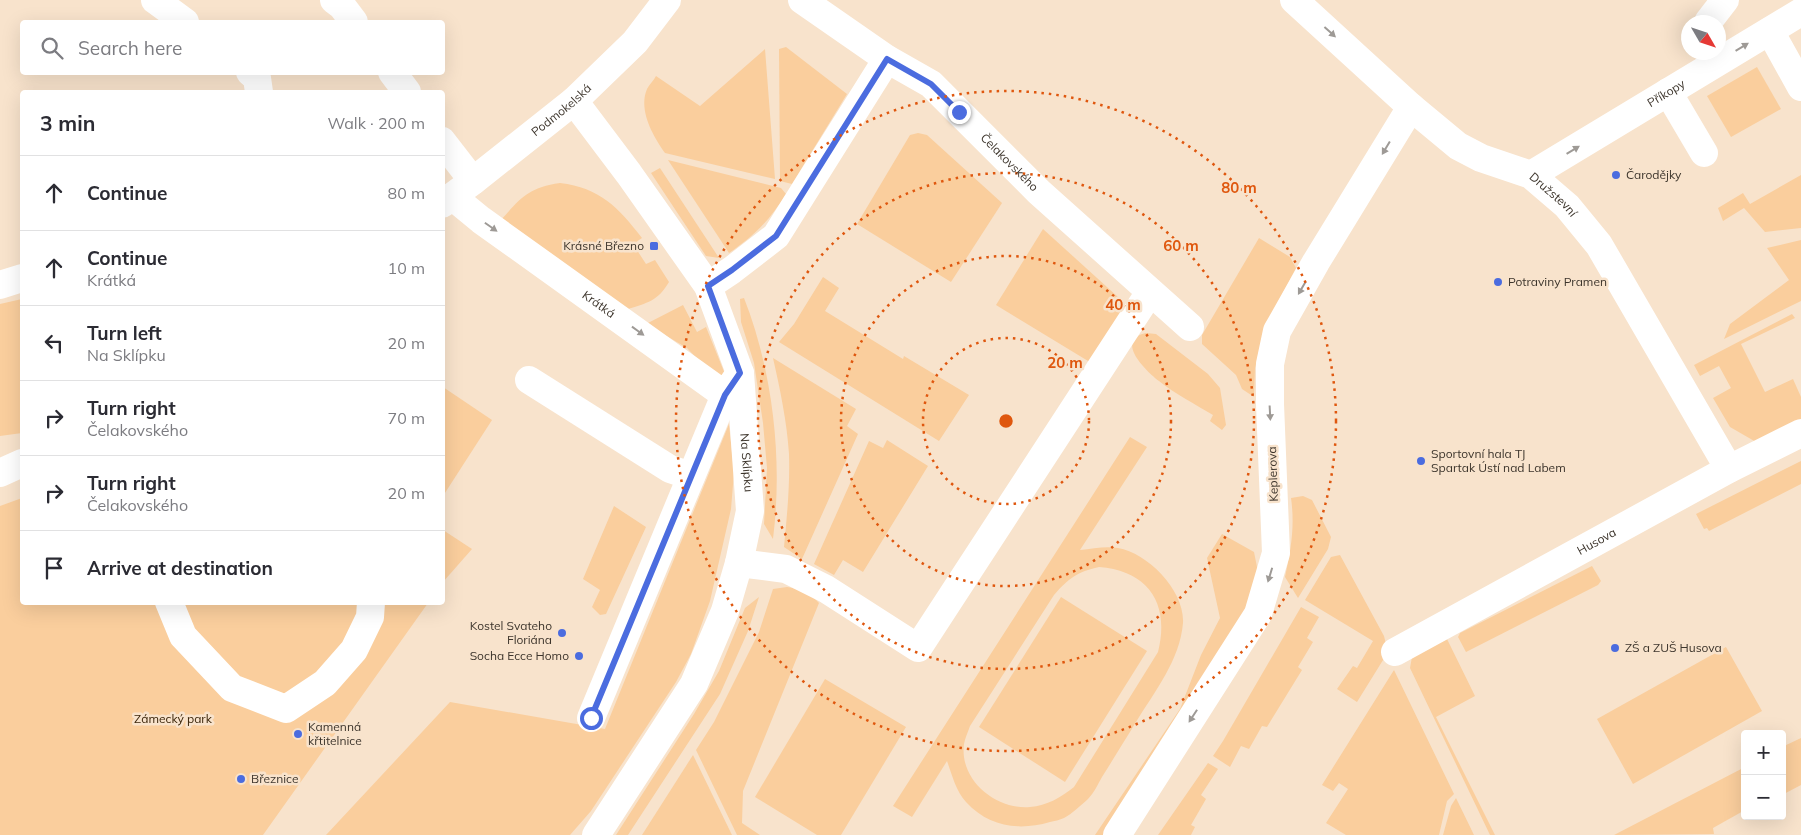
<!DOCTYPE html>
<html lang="en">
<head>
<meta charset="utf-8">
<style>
	body { margin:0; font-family:Mulish,sans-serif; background:#f7f7f7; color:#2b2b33 }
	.controls { position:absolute; right:15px; bottom:15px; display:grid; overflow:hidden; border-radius:5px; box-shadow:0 5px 20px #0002 }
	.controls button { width:45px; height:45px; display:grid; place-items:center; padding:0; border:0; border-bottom:1px solid #e1e1e2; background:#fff; color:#2b2b33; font:25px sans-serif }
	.compass { position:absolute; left:1681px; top:15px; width:45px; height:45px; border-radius:50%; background:#fff; box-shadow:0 5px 20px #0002; rotate:129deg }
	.stop { position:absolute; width:15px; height:15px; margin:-11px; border:4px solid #4b6cdf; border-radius:50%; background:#fff }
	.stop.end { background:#4b6cdf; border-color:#fff; box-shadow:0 1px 5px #0008 }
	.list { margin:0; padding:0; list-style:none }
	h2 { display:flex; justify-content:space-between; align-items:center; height:65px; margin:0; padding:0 20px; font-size:21px }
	h2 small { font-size:16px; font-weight:400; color:#7c7c81 }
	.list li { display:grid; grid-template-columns:32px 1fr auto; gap:15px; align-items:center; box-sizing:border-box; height:75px; padding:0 20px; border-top:1px solid #e1e1e2 }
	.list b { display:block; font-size:19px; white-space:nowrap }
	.list p { margin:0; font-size:16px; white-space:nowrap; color:#7c7c81 }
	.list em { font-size:16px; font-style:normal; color:#7c7c81 }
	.icon { flex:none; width:28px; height:28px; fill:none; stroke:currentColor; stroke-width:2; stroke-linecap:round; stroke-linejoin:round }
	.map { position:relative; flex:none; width:1801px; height:835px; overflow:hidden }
	.search { position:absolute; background:#fff; box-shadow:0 5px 20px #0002; left:20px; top:20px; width:425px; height:55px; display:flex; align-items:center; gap:12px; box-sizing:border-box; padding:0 18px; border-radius:5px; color:#7c7c81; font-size:19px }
	.panel { position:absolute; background:#fff; box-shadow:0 5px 20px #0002; left:20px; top:90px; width:425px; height:515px; border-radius:5px }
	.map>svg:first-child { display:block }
	.green { fill:#face9d; fill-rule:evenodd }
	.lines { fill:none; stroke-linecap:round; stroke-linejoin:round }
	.minor { stroke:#fff; stroke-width:28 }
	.oneway { fill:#9e9a96 }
	.route { stroke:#4b6cdf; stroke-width:6 }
	.ring { fill:none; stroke:#df570e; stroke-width:2.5; stroke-dasharray:2.5 5 }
	.poi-dot { fill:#4b6cdf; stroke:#f8e3cc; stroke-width:2 }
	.labels { text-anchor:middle; stroke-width:5; stroke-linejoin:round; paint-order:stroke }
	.street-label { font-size:12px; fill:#3d352c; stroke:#f8e3cc }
	.poi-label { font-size:12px; fill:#3d352c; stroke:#f8e3cc; text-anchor:start }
	.park-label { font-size:12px; fill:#3a2409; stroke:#f8e3cc }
	.centre { fill:#df570e; stroke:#f8e3cc; stroke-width:2.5 }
	.ring-label { font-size:15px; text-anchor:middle; font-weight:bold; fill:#df570e; stroke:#f8e3cc; stroke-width:5; stroke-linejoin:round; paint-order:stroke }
</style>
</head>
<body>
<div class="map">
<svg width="1801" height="835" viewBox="0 0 1801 835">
	<rect width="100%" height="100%" fill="#f8e3cc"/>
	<g class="green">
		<polygon points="786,47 847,94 792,184 780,181 779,49"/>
		<path d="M765,49L775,179L665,153C653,136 638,110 647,89C649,85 654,80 656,76L700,106Z"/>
		<polygon points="1757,67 1781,109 1731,137 1707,96"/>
		<polygon points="918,133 927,135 1002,203 951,282 857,224 910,135"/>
		<path d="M668,160L781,188L786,194C770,220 754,236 729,253Z"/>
		<polygon points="660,168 719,258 706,256 651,173"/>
		<polygon points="1801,175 1801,228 1765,232 1744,208 1723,221 1718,208 1743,193 1750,204"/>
		<path d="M560,183C600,188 618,207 642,238L633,244L646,264L655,260L669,282C658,301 647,303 628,309L500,221C521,198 527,188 560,183Z"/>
		<polygon points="1043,229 1118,297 1123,313 1093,364 996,305"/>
		<polygon points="1259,238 1290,257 1296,268 1265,327 1255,368 1254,397 1242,389 1236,375 1202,344 1202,335"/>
		<polygon points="1801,240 1801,301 1724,339 1730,324 1789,280 1767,248"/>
		<polygon points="823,277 839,288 825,311 903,359 904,356 969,395 939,441 779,342 794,324"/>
		<path d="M744,298C773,372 783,460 773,539L764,524L767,468L763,423L754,363L741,322L740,299Z"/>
		<polygon points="22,299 22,433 0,436 0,304"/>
		<polygon points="683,305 697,332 706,327 729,384 725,388 687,348 646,324"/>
		<polygon points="1792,314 1795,318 1741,344 1765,392 1793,379 1801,397 1801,420 1756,442 1730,427 1713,398 1731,388 1719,366 1700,376 1694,365"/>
		<path d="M1146,333L1156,334L1208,374L1220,388L1226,425L1222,430L1210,421L1213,415C1195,404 1175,394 1159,381C1146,371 1114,340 1146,333Z"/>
		<path d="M773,358L856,409L847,426L858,434L802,559L784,547C787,516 790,485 789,454C787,422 780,389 773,358Z"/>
		<polygon points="443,387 492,420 443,496"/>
		<polygon points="729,424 734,472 731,509 710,601 691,654 676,682 591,811 570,835 326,835 450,702 605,729"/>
		<path d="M1130,437L1147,447L1080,550C1093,549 1104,546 1118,548C1148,553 1185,591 1183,623C1180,660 1155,691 1136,722C1125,740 1114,758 1102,777C1098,784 1094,793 1088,799C1081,805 1072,814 1064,818C1060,820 1054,821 1050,822C1019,831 989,827 966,802C956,791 952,775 947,761L912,817L893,806ZM1099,567C1149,571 1170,604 1158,652L1074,787C1061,797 1047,806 1030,807C996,810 959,780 964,744C965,738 968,732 970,726L1054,595C1069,578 1077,572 1099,567Z"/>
		<polygon points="887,440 928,466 863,572 843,560 834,575 814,564 869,441 883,448"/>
		<polygon points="1801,461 1801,484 1709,531 1707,528 1704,529 1696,514"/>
		<path d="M1303,496L1312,500L1331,537L1328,549L1298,598L1285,577C1291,549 1295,526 1291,498Z"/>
		<polygon points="22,498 22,602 428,603 263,835 0,835 0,506"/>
		<polygon points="614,506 646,527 606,614 600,615 592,607 600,590 583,579"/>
		<polygon points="443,530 472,549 443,582"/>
		<polygon points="1222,534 1254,552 1258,572 1243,618 1104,835 1095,835 1180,709 1201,655 1220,618 1207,558"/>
		<polygon points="1340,555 1384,636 1388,652 1357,702 1337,689 1353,666 1357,668 1373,641 1305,600 1331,557"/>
		<polygon points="1592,566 1601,581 1598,585 1466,652 1458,637 1460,633"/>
		<path d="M787,587C800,589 810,593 819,603L743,791L742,823L760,835H737L696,750L714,722L759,632L773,589Z"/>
		<polygon points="759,597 748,631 720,694 628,835 616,835 694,714 719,671 745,608"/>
		<polygon points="1061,597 1147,651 1065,782 979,727"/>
		<polygon points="1301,607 1319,617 1307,638 1313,642 1298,667 1302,670 1267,727 1262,726 1249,749 1241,746 1230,767 1213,756 1223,741"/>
		<polygon points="1447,639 1475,696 1436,717 1495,835 1490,835 1410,668 1412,657"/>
		<polygon points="1726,647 1762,711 1633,784 1597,719"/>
		<polygon points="1394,670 1454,794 1447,801 1439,835 1346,835 1326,823 1348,789 1339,783 1333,791 1322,785"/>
		<polygon points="825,679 906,727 841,835 817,835 755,797"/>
		<polygon points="1801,738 1801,785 1782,795 1782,747"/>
		<polygon points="693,755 732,835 642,835"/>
		<polygon points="1208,763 1218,769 1201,795 1206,799 1191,825 1195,827 1191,835 1158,835"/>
		<polygon points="1745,767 1745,810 1713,828 1714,834 1614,835"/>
		<polygon points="1456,798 1474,835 1443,835 1451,806"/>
	</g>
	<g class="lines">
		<g class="minor">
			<polyline points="155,0 185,22"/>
			<polyline points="334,0 342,6 354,22"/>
			<path id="s1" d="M802,0L887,59L931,84L1039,192L1190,327"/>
			<path id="s2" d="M1294,0L1411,107L1458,146L1481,158L1531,175L1567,206L1599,245L1729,469"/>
			<polyline points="1708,22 1725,0"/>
			<polyline points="1770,31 1801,87"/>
			<polyline points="250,72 257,78 259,92"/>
			<polyline points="392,72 407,92"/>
			<polyline points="1668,92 1704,153"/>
			<path id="s3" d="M574,101L629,174L708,286L740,373L750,511L739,563L725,611L694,684L596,835"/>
			<polyline points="442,141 473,181"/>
			<path id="s4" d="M1531,175L1801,12"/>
			<path id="s5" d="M453,197L481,220L725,395L740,373"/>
			<path id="s6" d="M442,204L473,181L574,101L635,42L667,0"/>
			<polyline points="0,285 22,278"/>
			<polyline points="708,286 732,270 776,236 887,59"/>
			<polyline points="529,380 670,469 691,476"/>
			<polyline points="0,473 22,463"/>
			<polyline points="739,563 786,569 826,589 918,648 1150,292"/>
			<polyline points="169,602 183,636 232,688 286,709 325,683 354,650 370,617 371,602"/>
			<path id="s7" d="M1395,652L1729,469L1801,433"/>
			<polyline points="591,718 725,395"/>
			<polyline points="1117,835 1258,614 1276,553 1270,404 1270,364 1277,331 1316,262 1411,107"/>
		</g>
	</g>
	<defs><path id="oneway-solid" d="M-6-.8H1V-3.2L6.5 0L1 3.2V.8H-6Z" transform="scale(1.25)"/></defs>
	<g class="oneway">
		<use href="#oneway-solid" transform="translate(1330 32) rotate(42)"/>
		<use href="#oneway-solid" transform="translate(1742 47) rotate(-31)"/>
		<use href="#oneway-solid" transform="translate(1386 148) rotate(121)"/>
		<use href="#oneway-solid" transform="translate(1573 150) rotate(-31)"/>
		<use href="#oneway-solid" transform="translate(491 227) rotate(35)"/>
		<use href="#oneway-solid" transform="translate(1302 288) rotate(120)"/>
		<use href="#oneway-solid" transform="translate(638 331) rotate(36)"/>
		<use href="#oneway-solid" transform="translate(1270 413) rotate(87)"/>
		<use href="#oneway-solid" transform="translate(1270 575) rotate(107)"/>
		<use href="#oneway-solid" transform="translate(1193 716) rotate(123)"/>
	</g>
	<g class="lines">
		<polyline class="route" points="591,718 725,395 740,373 708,286 732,270 776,236 887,59 931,84 959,112"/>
	</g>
	<g class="ring">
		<circle cx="1006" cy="421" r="83"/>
		<circle cx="1006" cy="421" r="165"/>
		<circle cx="1006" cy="421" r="248"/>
		<circle cx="1006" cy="421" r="330"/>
	</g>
	<g class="poi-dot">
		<circle cx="1616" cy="175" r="5"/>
		<rect x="649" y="241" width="10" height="10" rx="2.5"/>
		<circle cx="1498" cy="282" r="5"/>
		<circle cx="1421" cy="461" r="5"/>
		<circle cx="562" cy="633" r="5"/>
		<circle cx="1615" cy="648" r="5"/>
		<circle cx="579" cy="656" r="5"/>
		<circle cx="298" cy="734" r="5"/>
		<circle cx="241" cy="779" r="5"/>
	</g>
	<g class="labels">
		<g class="street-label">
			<text dy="4" stroke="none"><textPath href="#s4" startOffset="158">Příkopy</textPath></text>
			<text dy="4" stroke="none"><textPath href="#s6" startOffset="152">Podmokelská</textPath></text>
			<text dy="4" stroke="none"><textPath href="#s1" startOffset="265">Čelakovského</textPath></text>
			<text dy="4" stroke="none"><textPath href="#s2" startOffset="328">Družstevní</textPath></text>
			<text dy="4" stroke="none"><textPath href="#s5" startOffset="181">Krátká</textPath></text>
			<text dy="4" stroke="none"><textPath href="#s3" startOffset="411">Na Sklípku</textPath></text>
			<text transform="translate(1273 474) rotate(-92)" y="4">Keplerova</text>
			<text dy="4" stroke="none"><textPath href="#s7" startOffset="230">Husova</textPath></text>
		</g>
		<g class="poi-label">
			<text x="1626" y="179">Čarodějky</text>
			<text x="644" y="250" text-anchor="end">Krásné Březno</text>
			<text x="1508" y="286">Potraviny Pramen</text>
			<text x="1431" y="458">Sportovní hala TJ<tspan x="1431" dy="14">Spartak Ústí nad Labem</tspan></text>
			<text x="552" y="630" text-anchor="end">Kostel Svateho<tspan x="552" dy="14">Floriána</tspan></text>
			<text x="1625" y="652">ZŠ a ZUŠ Husova</text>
			<text x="569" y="660" text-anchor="end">Socha Ecce Homo</text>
			<text x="308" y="731">Kamenná<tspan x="308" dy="14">křtitelnice</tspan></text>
			<text x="251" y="783">Březnice</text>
		</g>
		<g class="park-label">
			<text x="173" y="723">Zámecký park</text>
		</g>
	</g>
	<circle cx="1006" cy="421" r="8" class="centre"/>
	<g class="ring-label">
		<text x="1239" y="193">80 m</text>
		<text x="1181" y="251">60 m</text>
		<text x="1123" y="310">40 m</text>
		<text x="1065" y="368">20 m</text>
	</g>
</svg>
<div class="controls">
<button>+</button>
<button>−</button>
</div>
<svg class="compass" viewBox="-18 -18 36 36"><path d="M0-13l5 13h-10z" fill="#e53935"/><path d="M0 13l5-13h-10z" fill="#7c7c81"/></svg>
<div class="stop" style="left:591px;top:718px"></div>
<div class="stop end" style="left:959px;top:112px"></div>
<div class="search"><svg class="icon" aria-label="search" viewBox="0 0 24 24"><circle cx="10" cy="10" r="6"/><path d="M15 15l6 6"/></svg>Search here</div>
<section class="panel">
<h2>3 min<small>Walk · 200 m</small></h2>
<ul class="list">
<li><svg class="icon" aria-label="ahead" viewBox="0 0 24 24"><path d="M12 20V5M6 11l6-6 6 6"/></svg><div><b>Continue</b></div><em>80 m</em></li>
<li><svg class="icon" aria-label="ahead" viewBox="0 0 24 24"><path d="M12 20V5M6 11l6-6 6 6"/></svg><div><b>Continue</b><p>Krátká</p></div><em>10 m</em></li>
<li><svg class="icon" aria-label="left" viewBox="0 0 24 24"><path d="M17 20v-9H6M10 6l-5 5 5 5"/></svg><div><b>Turn left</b><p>Na Sklípku</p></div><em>20 m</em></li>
<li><svg class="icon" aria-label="right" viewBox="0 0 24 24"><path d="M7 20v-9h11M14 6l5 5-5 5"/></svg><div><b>Turn right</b><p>Čelakovského</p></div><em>70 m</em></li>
<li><svg class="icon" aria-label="right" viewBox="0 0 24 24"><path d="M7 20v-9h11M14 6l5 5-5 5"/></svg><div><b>Turn right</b><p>Čelakovského</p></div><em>20 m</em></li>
<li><svg class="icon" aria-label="arrive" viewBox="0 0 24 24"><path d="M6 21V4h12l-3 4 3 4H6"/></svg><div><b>Arrive at destination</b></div></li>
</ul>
</section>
</div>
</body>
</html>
